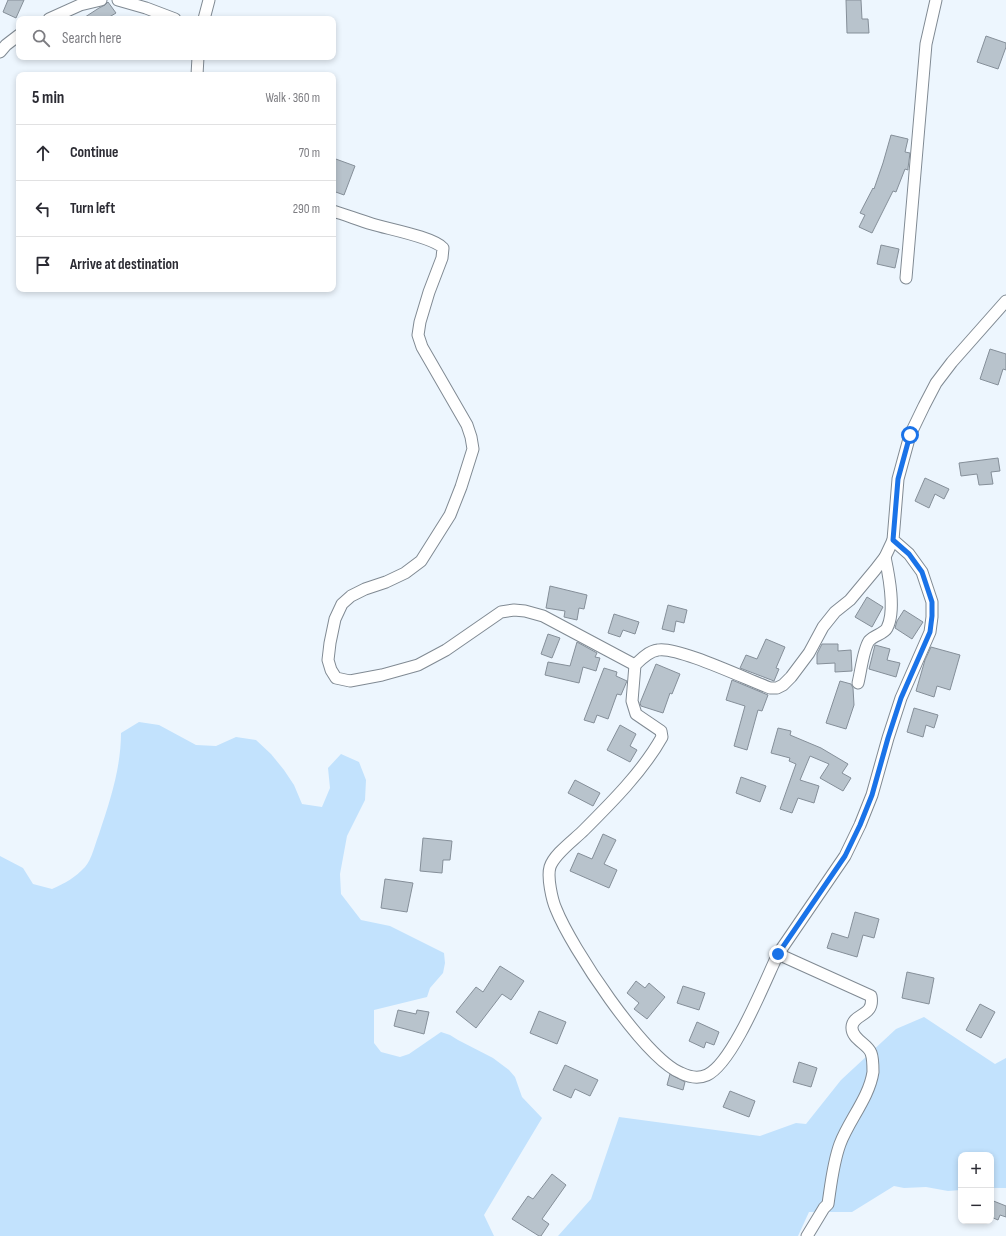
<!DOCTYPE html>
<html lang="en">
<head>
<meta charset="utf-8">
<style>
	body { margin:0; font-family:"Sofia Sans Condensed",sans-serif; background:#f2f2f3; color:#2b2b33 }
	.controls { position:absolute; right:12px; bottom:12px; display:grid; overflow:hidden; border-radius:8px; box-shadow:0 2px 6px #0003 }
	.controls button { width:36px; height:36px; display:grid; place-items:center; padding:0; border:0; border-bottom:1px solid #e1e1e2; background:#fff; color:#2b2b33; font:20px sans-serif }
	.stop { position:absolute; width:12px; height:12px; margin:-9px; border:3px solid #1a73e8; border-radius:50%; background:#fff }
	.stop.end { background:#1a73e8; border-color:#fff; box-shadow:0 1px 4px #0008 }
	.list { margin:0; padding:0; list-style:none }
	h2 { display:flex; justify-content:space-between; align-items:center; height:52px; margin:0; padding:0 16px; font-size:17px }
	h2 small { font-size:13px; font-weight:400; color:#7c7c81 }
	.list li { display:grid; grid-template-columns:26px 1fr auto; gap:12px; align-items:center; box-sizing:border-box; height:56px; padding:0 16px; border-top:1px solid #e1e1e2 }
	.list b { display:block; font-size:15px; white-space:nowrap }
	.list em { font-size:13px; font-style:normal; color:#7c7c81 }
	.icon { flex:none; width:22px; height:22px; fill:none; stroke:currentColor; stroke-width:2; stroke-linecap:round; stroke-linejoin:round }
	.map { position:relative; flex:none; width:1006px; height:1236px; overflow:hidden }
	.search { position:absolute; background:#fff; box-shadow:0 2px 6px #0003; left:16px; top:16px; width:320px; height:44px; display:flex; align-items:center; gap:10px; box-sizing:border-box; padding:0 14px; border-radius:8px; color:#7c7c81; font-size:15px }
	.panel { position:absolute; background:#fff; box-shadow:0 2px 6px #0003; left:16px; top:72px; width:320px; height:220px; border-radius:8px }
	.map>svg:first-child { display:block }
	.green { fill:#c2e2fd }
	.building { fill:#b8c3cc; stroke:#858f99 }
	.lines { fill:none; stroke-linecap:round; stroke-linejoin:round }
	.street-casing { stroke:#808a93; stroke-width:13 }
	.street { stroke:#fff; stroke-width:11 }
	.route { stroke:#1a73e8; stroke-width:5 }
</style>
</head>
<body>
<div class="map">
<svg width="1006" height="1236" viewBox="0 0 1006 1236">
	<rect width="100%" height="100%" fill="#edf6fe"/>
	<g class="green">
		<path d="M139,722L159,725L196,745L216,746L236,737L256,740L271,754L284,770L294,785L302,804L322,807L330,788L328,768L341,754L359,762L366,780L365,800L347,836L340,874L341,894L361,920L390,926L444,953L445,963L443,973L430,988L427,997L374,1010V1043L381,1052L400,1057L409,1054L441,1032L450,1035L458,1040L493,1058L509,1070L515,1077L522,1097L542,1118L484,1215L494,1236H0V856L23,868L33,884L52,889C64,884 76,877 85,867C92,859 95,844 99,834C110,801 121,768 121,733Z"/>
		<polygon points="924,1017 995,1064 1006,1058 1006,1188 991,1188 991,1155 961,1155 961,1190 948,1191 926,1187 904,1188 894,1186 852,1212 809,1212 798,1236 558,1236 591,1199 619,1117 760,1136 796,1123 806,1124 841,1080 896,1029"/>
	</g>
	<g class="building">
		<polygon points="8,0 24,0 16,18 3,12"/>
		<polygon points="846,0 861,0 862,19 868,19 869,33 847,33"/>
		<polygon points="108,2 116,13 106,19 82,19 99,8 105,5"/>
		<polygon points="986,36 1006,43 1006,47 998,69 977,62"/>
		<polygon points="891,135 908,139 905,152 910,153 908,168 908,170 905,169 896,192 893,191 872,233 859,227 865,215 860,213 873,188 874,189 883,163"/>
		<polygon points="333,158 355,166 344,195 333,191"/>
		<polygon points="881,245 899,249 895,268 877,264"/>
		<polygon points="990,349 1006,354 1006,370 1003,369 998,385 980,379"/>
		<polygon points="998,458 1000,471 991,472 993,484 979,485 977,474 961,476 959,463"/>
		<polygon points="925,478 949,489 944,499 935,494 929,508 915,501"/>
		<polygon points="550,586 587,595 584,609 579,608 577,620 564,617 565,611 546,608"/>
		<polygon points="867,597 883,607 872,627 855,617"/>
		<polygon points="668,605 687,610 684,623 676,621 674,632 662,629"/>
		<polygon points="904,610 923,622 912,639 895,628 897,621"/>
		<polygon points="614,614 639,622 635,634 623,630 620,637 608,633"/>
		<polygon points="548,634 560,638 552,658 541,654"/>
		<polygon points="766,639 785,647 776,668 779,669 774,681 740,668 746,655 757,659"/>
		<polygon points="577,642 597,653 595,657 600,658 596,671 583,667 579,683 545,675 548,662 570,666"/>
		<polygon points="822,644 838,644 838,651 851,650 852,671 835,672 835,663 817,664 817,654"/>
		<polygon points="875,645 890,649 887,660 900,663 896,677 869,669"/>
		<polygon points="931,647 960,655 950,690 937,686 934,697 916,691 925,660"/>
		<polygon points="656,664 680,674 672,694 670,693 663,713 641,706 640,703"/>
		<polygon points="604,668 617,672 616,676 627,681 621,695 617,694 608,719 597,715 594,723 584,720"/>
		<polygon points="732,680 768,695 762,711 758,710 747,750 734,746 745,706 726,700"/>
		<polygon points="840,681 851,684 853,688 854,705 846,729 826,723"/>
		<polygon points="914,708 938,715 934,728 926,725 923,737 907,732"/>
		<polygon points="620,725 636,734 630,746 637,750 630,762 607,750"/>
		<polygon points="778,728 791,731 790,735 821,748 848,764 842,773 851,778 843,791 820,778 829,764 810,756 800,780 819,786 814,803 798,798 792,813 780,809 796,764 789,761 790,758 771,753"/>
		<polygon points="741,777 766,786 760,802 736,793"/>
		<polygon points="575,780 600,793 593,806 568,793"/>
		<polygon points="603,834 616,840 604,864 617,870 609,888 570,871 578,853 592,859"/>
		<polygon points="423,838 452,841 450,860 443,860 442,873 420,871"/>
		<polygon points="385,879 413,883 407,912 381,908"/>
		<polygon points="855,912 879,919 874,938 863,935 857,957 827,948 832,933 848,938"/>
		<polygon points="500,966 524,981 511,1000 502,994 476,1028 456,1012 476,987 483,992"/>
		<polygon points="907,972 934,978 929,1004 902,998"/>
		<polygon points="636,981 645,988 649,983 665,997 647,1019 634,1009 639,1003 627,993"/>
		<polygon points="683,986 705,993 699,1010 677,1003"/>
		<polygon points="980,1004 995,1012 981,1038 966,1030"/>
		<polygon points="398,1010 416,1014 417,1010 429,1012 424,1034 394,1026"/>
		<polygon points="539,1011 566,1022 557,1044 530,1033"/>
		<polygon points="697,1022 719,1032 714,1045 706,1042 704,1048 689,1041"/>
		<polygon points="799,1062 817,1068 811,1087 793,1082"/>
		<polygon points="565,1065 598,1080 590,1096 575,1089 571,1098 553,1090"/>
		<polygon points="670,1074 685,1082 683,1090 667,1085"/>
		<polygon points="730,1091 755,1101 749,1117 723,1107"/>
		<polygon points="552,1174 566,1185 542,1219 549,1224 541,1236 539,1236 512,1219 528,1196 533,1199"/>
		<polygon points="991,1200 1006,1206 1006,1217 1000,1215 998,1220 991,1217"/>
	</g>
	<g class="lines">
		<defs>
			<g id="street">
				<polyline points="118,0 146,8 175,19"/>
				<polyline points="49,19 80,5 101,0"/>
				<polyline points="204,19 209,0"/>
				<polyline points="0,52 6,45 19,35"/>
				<polyline points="197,75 198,57"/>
				<path d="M333,211C346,215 359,220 372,224C388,229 433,237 443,248L442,258L429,292L420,322L418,335L422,347L467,425L471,437L473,449L461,487L450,515L421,561L405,573L386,582L365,589L351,596L342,604L335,619L330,643L328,660L331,670L336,678L350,681L382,675L418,665L446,650L501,612L514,610L525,611L543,616L635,665C641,659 649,651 658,650C677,646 748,680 770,688H777L783,685L791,677L809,653L823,627L835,612L850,600L875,570L885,557L893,540"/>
				<polyline points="906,278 926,44 936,0"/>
				<path d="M635,665L632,701L636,714L661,731L662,737C643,771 612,802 584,830C574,840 554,854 550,867C547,877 552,900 556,909C571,947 644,1058 681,1073C689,1077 698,1079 707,1075C733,1063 765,981 778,954"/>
				<path d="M858,683C861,671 863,650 869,641C874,635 884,634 887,628C896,611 889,576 885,557"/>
				<path d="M807,1236L824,1208L828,1204C831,1184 833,1163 840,1144C849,1120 869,1098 873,1072C873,1067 873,1058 871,1053C868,1044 851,1039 852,1027C853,1013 875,1017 871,996L778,954L845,856L860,825L872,795L888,738L901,698L930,632L932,617V602L922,572L909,554L893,540L898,479L910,435L924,406L936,383L952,362L1006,301"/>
			</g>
		</defs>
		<use href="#street" class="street-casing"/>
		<use href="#street" class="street"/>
	</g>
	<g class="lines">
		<polyline class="route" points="778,954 845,856 860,825 872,795 888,738 901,698 930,632 932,616 932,602 922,572 909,554 893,540 898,479 910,435"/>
	</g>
</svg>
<div class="controls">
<button>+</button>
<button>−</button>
</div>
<div class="stop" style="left:910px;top:435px"></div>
<div class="stop end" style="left:778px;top:954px"></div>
<div class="search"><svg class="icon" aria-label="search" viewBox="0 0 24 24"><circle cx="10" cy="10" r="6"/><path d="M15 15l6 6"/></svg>Search here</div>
<section class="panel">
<h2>5 min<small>Walk · 360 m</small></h2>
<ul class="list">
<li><svg class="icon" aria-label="ahead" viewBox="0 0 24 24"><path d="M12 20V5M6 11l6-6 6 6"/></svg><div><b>Continue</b></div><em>70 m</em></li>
<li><svg class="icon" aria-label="left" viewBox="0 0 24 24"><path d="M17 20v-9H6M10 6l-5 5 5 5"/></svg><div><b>Turn left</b></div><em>290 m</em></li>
<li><svg class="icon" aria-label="arrive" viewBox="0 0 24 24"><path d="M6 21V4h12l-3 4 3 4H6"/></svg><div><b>Arrive at destination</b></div></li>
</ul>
</section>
</div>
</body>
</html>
